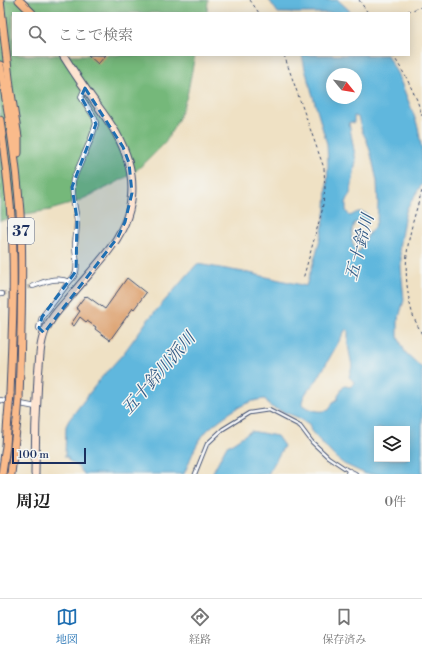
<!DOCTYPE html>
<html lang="ja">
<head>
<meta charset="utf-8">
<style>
	body { margin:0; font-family:"Libre Bodoni","Noto Serif JP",serif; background:#f2f2f2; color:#222 }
	.controls { position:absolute; right:12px; bottom:12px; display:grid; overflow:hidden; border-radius:0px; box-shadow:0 2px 10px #0003 }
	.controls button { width:36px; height:36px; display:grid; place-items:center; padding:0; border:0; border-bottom:1px solid #e0e0e0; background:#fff; color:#222; font:20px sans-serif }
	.compass { position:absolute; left:326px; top:68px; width:36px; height:36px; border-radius:50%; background:#fff; box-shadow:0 2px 10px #0003; rotate:120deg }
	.scale { position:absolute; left:12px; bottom:10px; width:74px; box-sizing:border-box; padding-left:4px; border:2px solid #1b2f5e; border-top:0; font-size:11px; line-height:14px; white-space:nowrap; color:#1b2f5e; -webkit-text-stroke:3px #f6f6f2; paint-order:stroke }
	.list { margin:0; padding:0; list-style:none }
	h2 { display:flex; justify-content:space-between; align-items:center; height:52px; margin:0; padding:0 16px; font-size:17px }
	h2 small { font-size:13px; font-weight:400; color:#767676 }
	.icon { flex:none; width:22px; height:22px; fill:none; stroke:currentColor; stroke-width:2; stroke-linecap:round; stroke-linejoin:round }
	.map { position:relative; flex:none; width:422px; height:474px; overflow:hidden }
	.search { position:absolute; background:#fff; box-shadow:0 2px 10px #0003; left:12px; right:12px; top:12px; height:44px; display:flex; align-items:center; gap:10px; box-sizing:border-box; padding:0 14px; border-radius:0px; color:#767676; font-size:15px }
	.sheet { height:124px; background:#fff }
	nav { display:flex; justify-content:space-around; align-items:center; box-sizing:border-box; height:56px; border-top:1px solid #e0e0e0; background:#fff; font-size:11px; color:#767676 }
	nav a { display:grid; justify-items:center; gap:2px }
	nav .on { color:#1f6fb2 }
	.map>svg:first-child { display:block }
	.forest { fill:#75b87a; stroke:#48746c }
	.water { fill:#61b7dd; stroke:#3e739e; fill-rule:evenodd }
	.building { fill:#dc9d69 }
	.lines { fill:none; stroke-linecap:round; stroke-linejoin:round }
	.street-tunnel { stroke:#c5bdb0; stroke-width:4.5; stroke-dasharray:4.5 2; stroke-linecap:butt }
	.lane-casing { stroke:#3b4a6d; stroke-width:4.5 }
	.street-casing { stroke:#3b4a6d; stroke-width:6 }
	.secondary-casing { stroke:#3b4a6d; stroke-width:9 }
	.primary-casing { stroke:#3b4a6d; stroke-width:9 }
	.path { stroke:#3b4a6d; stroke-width:1; stroke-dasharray:3 3; stroke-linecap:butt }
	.lane { stroke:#fff; stroke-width:2.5 }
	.street { stroke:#fff; stroke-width:4.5 }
	.secondary { stroke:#fde4d1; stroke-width:7 }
	.primary { stroke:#fabb8b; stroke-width:7 }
	.primary-bridge-casing { stroke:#3b4a6d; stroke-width:9; stroke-linecap:butt }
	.primary-bridge { stroke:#fabb8b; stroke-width:7 }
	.marked { fill:#1f6fb2; fill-opacity:0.2; stroke:#1f6fb2; stroke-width:3; stroke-dasharray:8 5; stroke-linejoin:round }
	.labels { text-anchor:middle; stroke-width:3; stroke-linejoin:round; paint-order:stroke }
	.shield { fill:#f6f6f2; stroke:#5d6b8a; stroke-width:1 }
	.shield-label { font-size:15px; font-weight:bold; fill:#1b2f5e }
	.water-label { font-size:17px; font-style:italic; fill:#305884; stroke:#f6f6f2 }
</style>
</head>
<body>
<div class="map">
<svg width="422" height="474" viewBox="0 0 422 474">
	<rect width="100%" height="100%" fill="#f6f6f2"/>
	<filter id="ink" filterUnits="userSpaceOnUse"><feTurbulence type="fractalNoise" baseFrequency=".025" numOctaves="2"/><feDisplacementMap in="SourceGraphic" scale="8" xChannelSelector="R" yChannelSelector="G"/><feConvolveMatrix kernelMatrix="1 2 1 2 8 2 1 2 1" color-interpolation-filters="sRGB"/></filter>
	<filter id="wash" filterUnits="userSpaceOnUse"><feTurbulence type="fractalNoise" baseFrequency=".012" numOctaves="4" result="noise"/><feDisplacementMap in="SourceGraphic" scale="16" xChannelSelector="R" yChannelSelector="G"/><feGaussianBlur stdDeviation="0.9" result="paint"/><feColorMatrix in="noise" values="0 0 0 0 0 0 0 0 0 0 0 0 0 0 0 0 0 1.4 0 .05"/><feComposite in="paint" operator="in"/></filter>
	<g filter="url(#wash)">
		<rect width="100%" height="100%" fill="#efe1c4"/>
		<polygon class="forest" points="0,0 208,0 207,13 13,13 13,55 195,55 187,96 178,120 165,143 148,160 132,174 108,187 74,203 50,210 20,215 0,221"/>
		<g class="water">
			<polygon points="269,0 338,0 352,13 278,13"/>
			<path d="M302,55H387L398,75L412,110L418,127L421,145L422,154V184L407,208L404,219L399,248L401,257V268L404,300L398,321V337L405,352L422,368V474H366L344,464L335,457L311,431L309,424L297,417L271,407L265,399C248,400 235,409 221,419C216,423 209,428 205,433C195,444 190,461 184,474H84L78,467L68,460V457H65L66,426L69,420L101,378L123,354L147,321L197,264L249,273L306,286L317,251L322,231L326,209L328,165L327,144L305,69ZM332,74H356V98H332ZM354,116L358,117L362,131L367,141L371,154L377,181L378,204L377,221L374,227L368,235L359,252C350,247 350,230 355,222L357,223H358L360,219L365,221L366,227C370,219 370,212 359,212C356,212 353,215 350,216L348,214L346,210V203L351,191L356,161L349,123L351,122L354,123ZM346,329L348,331V345L352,366L349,377L354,382L352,386L349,387L346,386H344L338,395V399L333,402L329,410C318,413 312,410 302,405C301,397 311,386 317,380ZM377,429H407V459H377Z"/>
			<polygon points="251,431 277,436 284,446 268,474 212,474 216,466 226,447"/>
		</g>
		<g id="blocks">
			<g class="building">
				<polygon points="88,55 106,55 98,64"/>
				<polygon points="127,278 146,293 134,309 133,308 110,340 95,329 96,327 87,321 86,322 80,317 74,326 71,324 80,311 76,308 85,296 86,297 87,296 105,309"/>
			</g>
		</g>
	</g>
	<g filter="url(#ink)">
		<use href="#blocks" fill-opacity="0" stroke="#3b4a6d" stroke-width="1"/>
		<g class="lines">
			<polyline class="street-tunnel" points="2,294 33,286"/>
			<defs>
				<polyline id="lane" points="195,474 207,444 223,429 249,413 269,410 300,426 312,442 328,457 349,471"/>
				<g id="street">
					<path d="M33,286C45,282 57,276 69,282C72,279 75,276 76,272C78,263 75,253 75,244C76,236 77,228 77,220C75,206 71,194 73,180L91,139L96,124L95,119L93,115L81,97L85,88"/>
					<polyline points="0,294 2,294"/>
					<polyline points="44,333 39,328 42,317 69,282"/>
					<polyline points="0,400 36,407"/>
					<polyline points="348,474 349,471 355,474"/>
				</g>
				<path id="secondary" d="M35,474C35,442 36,409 38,377C40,360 39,342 47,327C52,316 61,307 69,298C81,283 94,269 106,254C137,215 140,176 116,133C107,117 95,103 85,88C77,77 70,66 63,55"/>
				<g id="primary">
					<polyline points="0,0 10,87 18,137 18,153"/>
					<polyline points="19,0 32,13"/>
					<path d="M0,65C10,119 18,173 21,228C23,284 21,341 19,398"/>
					<path d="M0,120C5,156 9,191 12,226C15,282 12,338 10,394"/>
					<polyline points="2,474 6,446 8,417"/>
					<polyline points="11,474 17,421"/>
				</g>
			</defs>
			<use href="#lane" class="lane-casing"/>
			<use href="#street" class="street-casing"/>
			<use href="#secondary" class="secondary-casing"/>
			<use href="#primary" class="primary-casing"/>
			<g class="path">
				<polyline points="250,0 259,13"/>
				<polyline points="359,0 368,13"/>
				<polyline points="402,13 422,7"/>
				<polyline points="284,55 324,168 325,189 322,211 303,279"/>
				<polyline points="393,55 406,77 417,100 422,116"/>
				<path d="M422,191C416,211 409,232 407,254C405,273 407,294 412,312C414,320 419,327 422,335"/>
			</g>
			<use href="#lane" class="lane"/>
			<use href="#street" class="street"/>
			<use href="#secondary" class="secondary"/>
			<use href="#primary" class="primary"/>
			<defs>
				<g id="primary-bridge">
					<polyline points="8,417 10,394"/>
					<polyline points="17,421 19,398"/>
				</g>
			</defs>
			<use href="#primary-bridge" class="primary-bridge-casing"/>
			<use href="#primary-bridge" class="primary-bridge"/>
		</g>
	</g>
	<path class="marked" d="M85,88L123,147L129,163L132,193L125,222L118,237L44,333L39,328L42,317L76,271L77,219L72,187L96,124L81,97Z"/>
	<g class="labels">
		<rect class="shield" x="8" y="218" width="26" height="26" rx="3"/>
		<g class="shield-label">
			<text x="21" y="236">37</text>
		</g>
		<g class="water-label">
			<text transform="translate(359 247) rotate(-75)" y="6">五十鈴川</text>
			<text transform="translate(158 373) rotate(-49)" y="6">五十鈴川派川</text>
		</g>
	</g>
</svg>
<div class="controls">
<button><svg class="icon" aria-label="layers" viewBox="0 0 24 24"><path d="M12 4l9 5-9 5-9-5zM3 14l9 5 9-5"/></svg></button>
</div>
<svg class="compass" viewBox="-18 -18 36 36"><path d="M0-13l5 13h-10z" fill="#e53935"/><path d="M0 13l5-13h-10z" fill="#767676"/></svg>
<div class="scale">100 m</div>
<div class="search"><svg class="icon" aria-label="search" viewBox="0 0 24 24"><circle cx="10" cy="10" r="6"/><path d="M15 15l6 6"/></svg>ここで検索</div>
</div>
<section class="sheet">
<h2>周辺<small>0件</small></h2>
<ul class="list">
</ul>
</section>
<nav>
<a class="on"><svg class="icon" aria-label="map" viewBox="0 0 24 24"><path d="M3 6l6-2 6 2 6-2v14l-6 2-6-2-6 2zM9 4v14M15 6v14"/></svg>地図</a>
<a><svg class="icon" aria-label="directions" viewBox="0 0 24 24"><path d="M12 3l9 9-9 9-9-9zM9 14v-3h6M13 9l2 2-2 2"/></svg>経路</a>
<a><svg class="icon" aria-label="saved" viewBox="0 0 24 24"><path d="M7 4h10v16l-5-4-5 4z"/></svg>保存済み</a>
</nav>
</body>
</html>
